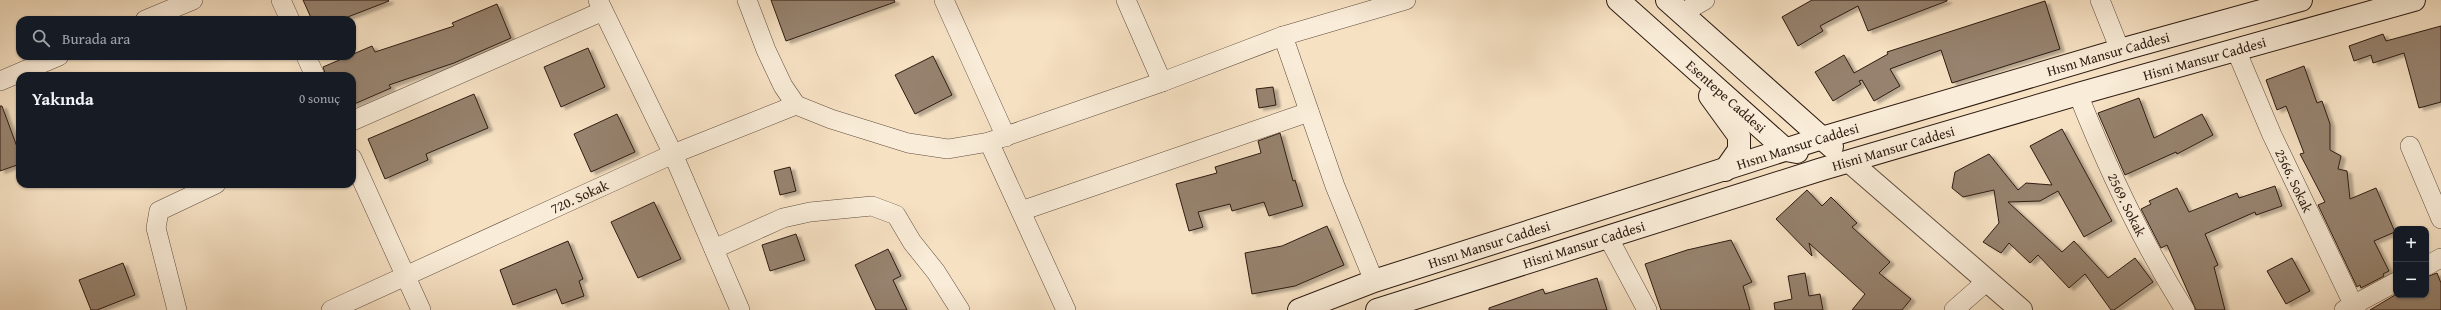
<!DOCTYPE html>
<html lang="tr">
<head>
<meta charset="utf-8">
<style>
	body { margin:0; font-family:"Gentium Book Plus",serif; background:#242831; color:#f1f3f6 }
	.controls { position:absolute; right:12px; bottom:12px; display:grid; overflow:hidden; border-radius:8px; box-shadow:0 1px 3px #0004 }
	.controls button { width:36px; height:36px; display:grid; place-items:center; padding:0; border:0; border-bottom:1px solid #363941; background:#171b24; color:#f1f3f6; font:20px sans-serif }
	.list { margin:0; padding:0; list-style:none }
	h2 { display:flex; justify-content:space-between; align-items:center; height:52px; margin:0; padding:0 16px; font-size:17px }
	h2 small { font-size:13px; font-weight:400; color:#9ea1a6 }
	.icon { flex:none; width:22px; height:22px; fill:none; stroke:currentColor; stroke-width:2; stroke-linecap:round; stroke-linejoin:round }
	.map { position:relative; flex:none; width:2441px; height:310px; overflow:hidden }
	.search { position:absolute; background:#171b24; box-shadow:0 1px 3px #0004; left:16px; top:16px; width:340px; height:44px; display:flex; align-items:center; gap:10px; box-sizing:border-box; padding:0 14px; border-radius:12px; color:#9ea1a6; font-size:15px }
	.panel { position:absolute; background:#171b24; box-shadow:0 1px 3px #0004; left:16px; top:72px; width:340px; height:116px; border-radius:12px }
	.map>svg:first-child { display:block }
	.building { fill:#96826e; stroke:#2e1b11; filter:url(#shadow) }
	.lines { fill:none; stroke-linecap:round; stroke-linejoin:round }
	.minor-casing { stroke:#604c3e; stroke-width:20 }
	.tertiary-casing { stroke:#604c3e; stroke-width:24 }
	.secondary-casing { stroke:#2e1b11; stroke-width:24 }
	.minor { stroke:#f9ecd8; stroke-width:19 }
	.tertiary { stroke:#f9ecd8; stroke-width:22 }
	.secondary { stroke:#f9ecd8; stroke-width:22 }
	.labels { text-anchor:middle; stroke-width:4; stroke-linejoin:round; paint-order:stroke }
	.street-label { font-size:14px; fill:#2e1b11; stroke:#f9ecd8 }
</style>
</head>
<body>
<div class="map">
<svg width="2441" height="310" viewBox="0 0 2441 310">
	<defs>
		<filter id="shadow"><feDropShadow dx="4.5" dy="2.5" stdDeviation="1" flood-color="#0004"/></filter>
	</defs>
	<rect width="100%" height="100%" fill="#f6e1c3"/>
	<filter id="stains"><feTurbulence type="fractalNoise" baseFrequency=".005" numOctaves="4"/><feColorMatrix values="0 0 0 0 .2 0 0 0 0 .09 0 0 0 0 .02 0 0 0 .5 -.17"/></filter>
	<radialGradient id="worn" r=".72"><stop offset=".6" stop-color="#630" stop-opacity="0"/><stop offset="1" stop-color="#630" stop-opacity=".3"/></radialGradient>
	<g class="building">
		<polygon points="303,0 388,0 389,1 340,20 312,20"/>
		<polygon points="771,0 894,0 895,2 786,41"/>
		<polygon points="1812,0 1947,0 1947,1 1868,31 1858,6 1820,26 1823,31 1798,46 1782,17"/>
		<polygon points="2045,1 2060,49 2015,63 1952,83 1941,50 1890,69 1900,86 1874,101 1862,80 1859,81 1861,84 1833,101 1815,72 1844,55 1854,73 1888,54 1887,52"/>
		<polygon points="497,4 511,38 454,63 389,85 391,88 352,105 352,76 326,76 323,67 372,46 375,52 454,26 452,23"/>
		<polygon points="2441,26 2441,102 2419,108 2404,53 2373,63 2371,55 2354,61 2349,46 2383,34 2386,41"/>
		<polygon points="588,48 605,87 561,107 544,67"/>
		<polygon points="933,56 952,95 915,114 895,75"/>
		<polygon points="2304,66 2317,103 2322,101 2330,124 2330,150 2341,156 2338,169 2347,171 2350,199 2376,188 2395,232 2374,241 2389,271 2383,274 2384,276 2361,288 2360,285 2357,287 2318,205 2325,202 2300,154 2304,153 2286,106 2277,110 2266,80"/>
		<polygon points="1273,87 1276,105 1259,108 1256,89"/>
		<polygon points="474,94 488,128 426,154 428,160 385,179 368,139"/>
		<polygon points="2139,98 2154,138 2202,114 2213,135 2177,154 2176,152 2125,175 2098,113"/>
		<polygon points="0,106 2,106 20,155 20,164 0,171"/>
		<polygon points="617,114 635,152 591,172 574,134"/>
		<polygon points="2062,129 2112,221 2084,237 2058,191 2040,201 2008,202 2062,252 2074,241 2108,278 2135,258 2153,282 2114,310 2111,310 2085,274 2069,288 2038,255 2030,263 2009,243 2001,253 1983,242 1999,223 1994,190 1963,197 1952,188 1955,172 1989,154 2018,190 2026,183 2052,185 2030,146"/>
		<polygon points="1280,133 1293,181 1295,180 1303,206 1269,216 1264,202 1232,211 1230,204 1198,212 1203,227 1189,231 1176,184 1217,173 1215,167 1261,153 1258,141"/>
		<polygon points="790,167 796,191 780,195 774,171"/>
		<polygon points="2275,186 2282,206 2256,215 2255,212 2205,234 2218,265 2214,267 2225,310 2196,310 2167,245 2161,248 2141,209 2151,204 2149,201 2177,188 2189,212 2237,193 2239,198"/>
		<polygon points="1807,190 1822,206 1831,197 1857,223 1852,227 1890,262 1879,273 1911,299 1902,310 1852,310 1865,294 1809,243 1812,256 1776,219"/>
		<polygon points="654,202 681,259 638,278 611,222"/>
		<polygon points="1327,226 1344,265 1295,286 1252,294 1245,253 1282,246"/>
		<polygon points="796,234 805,260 770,271 762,245"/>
		<polygon points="1731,240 1752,282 1743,286 1750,310 1661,310 1645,264 1687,250"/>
		<polygon points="568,241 583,279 579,281 584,296 562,304 556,289 513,305 500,270"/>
		<polygon points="888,249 901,276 893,280 907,310 876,310 855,265"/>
		<polygon points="2292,258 2310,291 2286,304 2267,271"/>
		<polygon points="123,263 135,295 97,310 91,310 79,280"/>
		<polygon points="1805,273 1809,296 1820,294 1823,310 1775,310 1774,303 1792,299 1788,276"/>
		<polygon points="2437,273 2441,283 2441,310 2370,310 2395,295 2426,295 2426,277"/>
		<polygon points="1597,278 1607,310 1489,310 1489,308 1543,289 1545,294"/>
	</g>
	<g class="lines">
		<defs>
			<g id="minor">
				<polyline points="281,0 290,20"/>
				<polyline points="747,0 766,50 783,86 796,105 831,119 908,143 948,149 989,142 1162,82 1283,36 1406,0"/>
				<polyline points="944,0 1006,137"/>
				<polyline points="1126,0 1162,82"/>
				<polyline points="2100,0 2120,50"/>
				<polyline points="1682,13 1705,0"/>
				<polyline points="145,20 193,0"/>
				<polyline points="1283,36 1335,186 1374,281"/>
				<path id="s1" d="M2236,50L2272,135L2356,310"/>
				<polyline points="306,56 315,76"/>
				<polyline points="0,81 59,56"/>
				<path id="s2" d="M2078,94C2107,167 2143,244 2185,310"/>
				<polyline points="352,121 603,11"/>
				<polyline points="989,142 1066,310"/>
				<polyline points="2410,146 2441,219"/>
				<polyline points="352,158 421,310"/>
				<polyline points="1021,211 1309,112"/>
				<polyline points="1608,237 1647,310"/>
				<polyline points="714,249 783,218 810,212 872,206 896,215 912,242 936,272 960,310"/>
				<polyline points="2426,266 2441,258"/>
				<polyline points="177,310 156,228 159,211 216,184"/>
				<path id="s3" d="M331,310L673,154L598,0"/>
				<polyline points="740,310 673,154 796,105"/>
				<polyline points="1954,310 1987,281"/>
				<polyline points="2344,310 2396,282"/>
			</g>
			<polyline id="tertiary" points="1850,162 2021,310"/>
			<g id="secondary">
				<path id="s4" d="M1618,0L1786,150L1797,152"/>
				<polyline points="1667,0 1832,147"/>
				<polyline points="1710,96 1739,136 1739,150 1725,170"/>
				<path id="s5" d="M1299,310L1374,281L1822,138L2120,50L2301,0"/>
				<path id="s6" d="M1377,310L1819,170L2078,94L2414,0"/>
			</g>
		</defs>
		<use href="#minor" class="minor-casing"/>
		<use href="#tertiary" class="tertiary-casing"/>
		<use href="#secondary" class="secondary-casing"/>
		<use href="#minor" class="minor"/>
		<use href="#tertiary" class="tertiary"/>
		<use href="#secondary" class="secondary"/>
	</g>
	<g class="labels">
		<g class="street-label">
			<text dy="5" stroke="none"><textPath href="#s5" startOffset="849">Hısnı Mansur Caddesi</textPath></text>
			<text dy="5" stroke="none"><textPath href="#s6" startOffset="865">Hisni Mansur Caddesi</textPath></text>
			<text dy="5" stroke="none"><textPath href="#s4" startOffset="145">Esentepe Caddesi</textPath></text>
			<text dy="5" stroke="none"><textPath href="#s5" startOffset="525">Hısnı Mansur Caddesi</textPath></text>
			<text dy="5" stroke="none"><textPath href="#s6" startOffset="541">Hisni Mansur Caddesi</textPath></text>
			<text dy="5" stroke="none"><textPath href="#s1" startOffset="143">2566. Sokak</textPath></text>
			<text dy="5" stroke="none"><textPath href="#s3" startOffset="273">720. Sokak</textPath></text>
			<text dy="5" stroke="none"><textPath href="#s2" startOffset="121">2569. Sokak</textPath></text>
			<text dy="5" stroke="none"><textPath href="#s6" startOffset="217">Hisni Mansur Caddesi</textPath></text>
			<text dy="5" stroke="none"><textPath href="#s5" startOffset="201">Hısnı Mansur Caddesi</textPath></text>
		</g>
	</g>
	<rect width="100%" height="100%" filter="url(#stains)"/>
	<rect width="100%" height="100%" fill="url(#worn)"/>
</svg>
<div class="controls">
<button>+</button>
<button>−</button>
</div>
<div class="search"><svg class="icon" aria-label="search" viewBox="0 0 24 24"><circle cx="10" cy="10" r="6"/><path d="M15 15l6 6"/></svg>Burada ara</div>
<section class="panel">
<h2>Yakında<small>0 sonuç</small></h2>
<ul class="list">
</ul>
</section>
</div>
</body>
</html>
